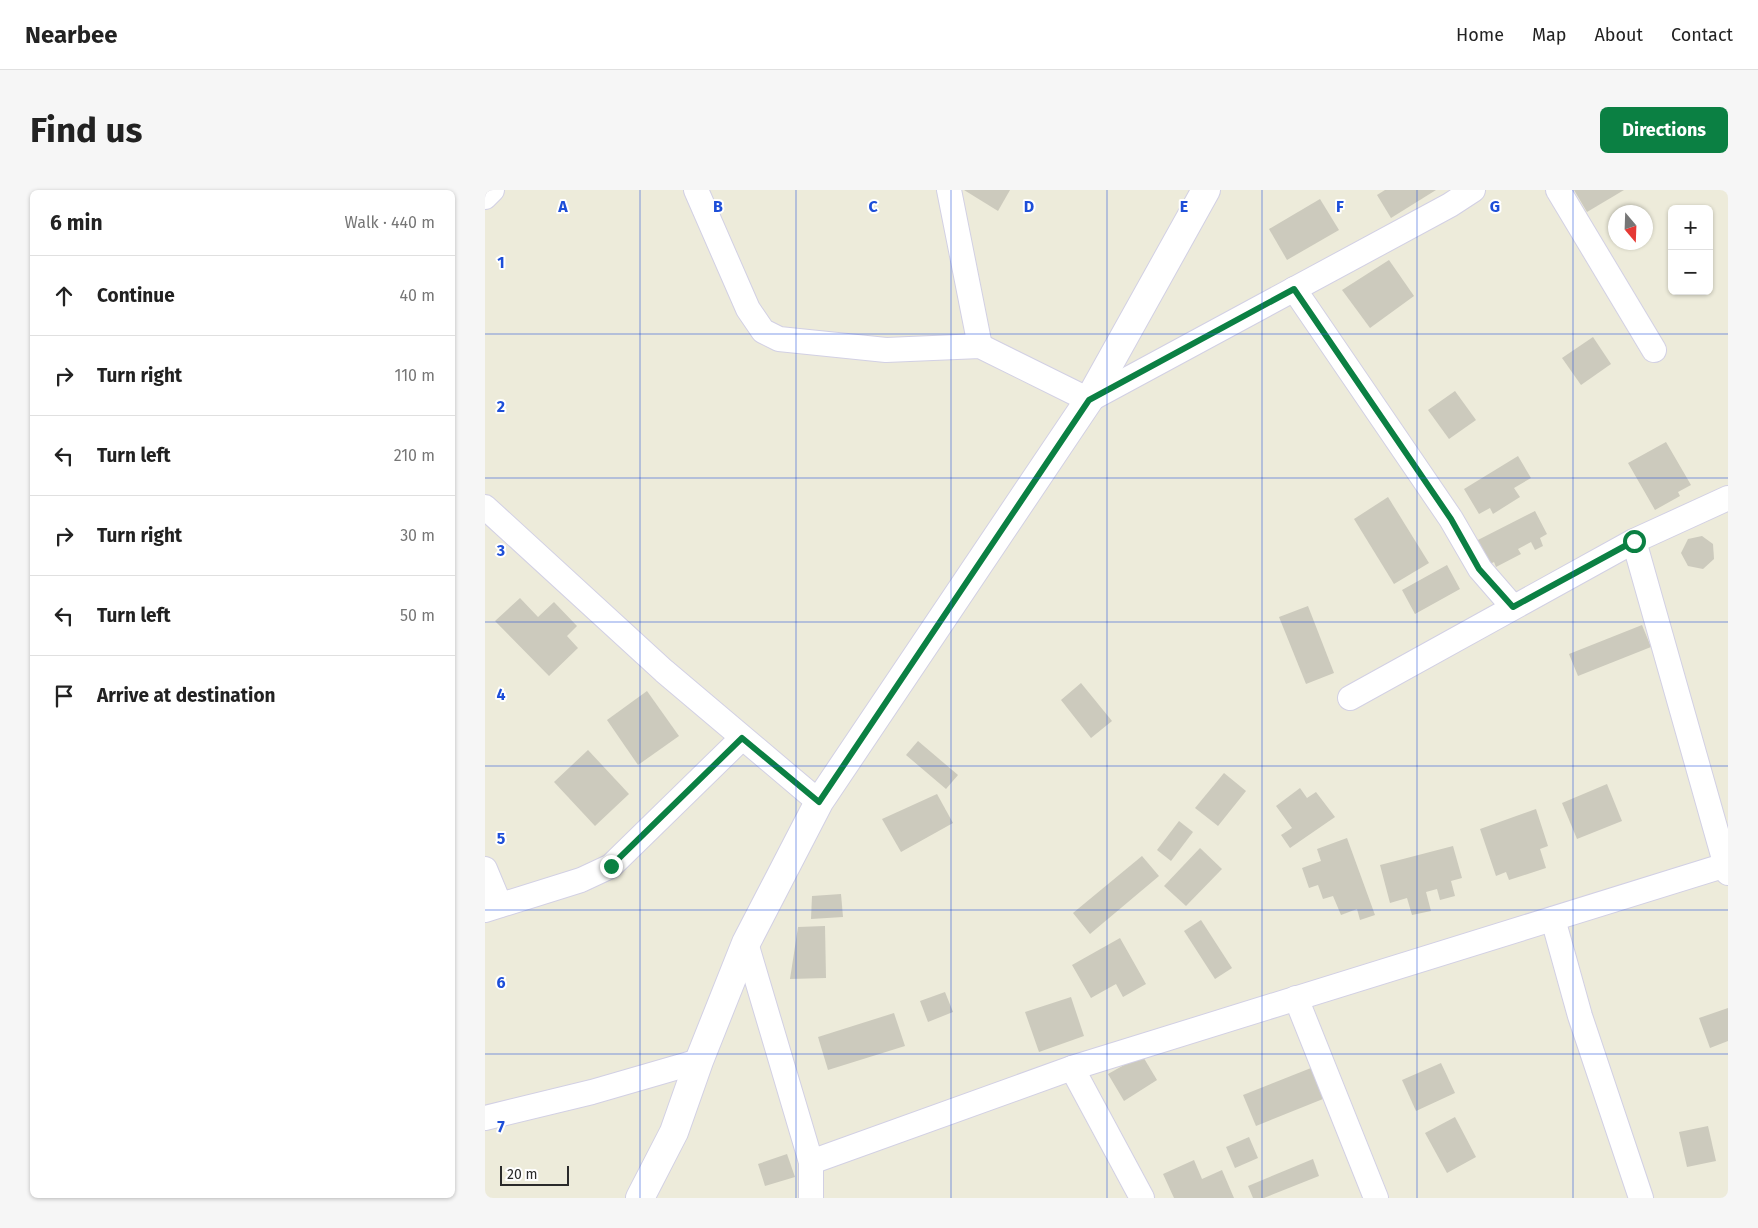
<!DOCTYPE html>
<html lang="en">
<head>
<meta charset="utf-8">
<style>
	body { margin:0; font-family:"Fira Sans",sans-serif; background:#f6f6f6; color:#222 }
	.controls { position:absolute; right:15px; top:15px; display:grid; overflow:hidden; border-radius:8px; box-shadow:0 1px 4px #0004 }
	.controls button { width:45px; height:45px; display:grid; place-items:center; padding:0; border:0; border-bottom:1px solid #e0e0e0; background:#fff; color:#222; font:25px sans-serif }
	.compass { position:absolute; left:1123px; top:15px; width:45px; height:45px; border-radius:50%; background:#fff; box-shadow:0 1px 4px #0004; rotate:161deg }
	.scale { position:absolute; left:15px; bottom:12px; width:69px; box-sizing:border-box; padding-left:5px; border:2px solid #2a2a2a; border-top:0; font-size:14px; line-height:18px; white-space:nowrap; color:#2a2a2a; -webkit-text-stroke:4px #fff; paint-order:stroke }
	.stop { position:absolute; width:15px; height:15px; margin:-11px; border:4px solid #0b8043; border-radius:50%; background:#fff }
	.stop.end { background:#0b8043; border-color:#fff; box-shadow:0 1px 5px #0008 }
	.list { margin:0; padding:0; list-style:none }
	h2 { display:flex; justify-content:space-between; align-items:center; height:65px; margin:0; padding:0 20px; font-size:21px }
	h2 small { font-size:16px; font-weight:400; color:#767676 }
	.list li { display:grid; grid-template-columns:32px 1fr auto; gap:15px; align-items:center; box-sizing:border-box; height:80px; padding:0 20px; border-top:1px solid #e0e0e0 }
	.list b { display:block; font-size:19px; white-space:nowrap }
	.list em { font-size:16px; font-style:normal; color:#767676 }
	.icon { flex:none; width:28px; height:28px; fill:none; stroke:currentColor; stroke-width:2; stroke-linecap:round; stroke-linejoin:round }
	.map { position:relative; flex:none; width:1243px; height:1008px; overflow:hidden; border-radius:8px }
	header { display:flex; align-items:center; gap:30px; box-sizing:border-box; height:70px; padding:0 25px; background:#fff; border-bottom:1px solid #e0e0e0 }
	header strong { font-size:24px }
	nav { display:flex; gap:28px; margin-inline-start:auto; font-size:18px }
	.intro { display:flex; align-items:center; justify-content:space-between; box-sizing:border-box; height:120px; padding:0 30px }
	h1 { margin:0; font-size:35px }
	.button { padding:12px 22px; border-radius:8px; background:#0b8043; color:#fff; font-size:18px; font-weight:700 }
	main { display:flex; gap:30px; padding:0 30px }
	aside { flex:1; background:#fff; border-radius:8px; box-shadow:0 1px 4px #0004 }
	.map>svg:first-child { display:block }
	.building { fill:#cccabd }
	.lines { fill:none; stroke-linecap:round; stroke-linejoin:round }
	.minor-casing { stroke:#d2d0e4; stroke-width:26 }
	.tertiary-casing { stroke:#d2d0e4; stroke-width:30 }
	.minor { stroke:#fff; stroke-width:24 }
	.tertiary { stroke:#fff; stroke-width:28 }
	.route { stroke:#0b8043; stroke-width:6 }
	.grid { fill:none; stroke:#1d4ed8; stroke-width:1; stroke-opacity:0.55 }
	.grid-label { font-size:16px; text-anchor:middle; font-weight:bold; fill:#1d4ed8; stroke:#fff; stroke-width:4; stroke-linejoin:round; paint-order:stroke }
</style>
</head>
<body>
<header>
<strong>Nearbee</strong>
<nav><a>Home</a><a>Map</a><a>About</a><a>Contact</a></nav>
</header>
<div class="intro"><h1>Find us</h1><a class="button">Directions</a></div>
<main>
<aside>
<h2>6 min<small>Walk · 440 m</small></h2>
<ul class="list">
<li><svg class="icon" aria-label="ahead" viewBox="0 0 24 24"><path d="M12 20V5M6 11l6-6 6 6"/></svg><div><b>Continue</b></div><em>40 m</em></li>
<li><svg class="icon" aria-label="right" viewBox="0 0 24 24"><path d="M7 20v-9h11M14 6l5 5-5 5"/></svg><div><b>Turn right</b></div><em>110 m</em></li>
<li><svg class="icon" aria-label="left" viewBox="0 0 24 24"><path d="M17 20v-9H6M10 6l-5 5 5 5"/></svg><div><b>Turn left</b></div><em>210 m</em></li>
<li><svg class="icon" aria-label="right" viewBox="0 0 24 24"><path d="M7 20v-9h11M14 6l5 5-5 5"/></svg><div><b>Turn right</b></div><em>30 m</em></li>
<li><svg class="icon" aria-label="left" viewBox="0 0 24 24"><path d="M17 20v-9H6M10 6l-5 5 5 5"/></svg><div><b>Turn left</b></div><em>50 m</em></li>
<li><svg class="icon" aria-label="arrive" viewBox="0 0 24 24"><path d="M6 21V4h12l-3 4 3 4H6"/></svg><div><b>Arrive at destination</b></div></li>
</ul>
</aside>
<div class="map">
<svg width="1243" height="1008" viewBox="0 0 1243 1008">
	<rect width="100%" height="100%" fill="#edebda"/>
	<g class="building">
		<polygon points="479,0 525,0 513,21"/>
		<polygon points="900,0 951,0 906,28 892,5"/>
		<polygon points="1089,0 1139,0 1102,22"/>
		<polygon points="835,9 854,40 802,70 784,39"/>
		<polygon points="904,70 929,106 885,138 857,100"/>
		<polygon points="1108,147 1126,174 1096,195 1077,168"/>
		<polygon points="970,201 991,230 964,249 943,220"/>
		<polygon points="1181,252 1206,295 1193,302 1195,306 1170,320 1143,273"/>
		<polygon points="1033,266 1046,288 1029,298 1035,307 1008,324 1005,318 994,324 979,299"/>
		<polygon points="903,307 944,373 909,394 869,329"/>
		<polygon points="1050,321 1062,344 1055,348 1058,356 1050,360 1046,352 1033,359 1036,364 1011,377 1009,372 1001,376 989,352"/>
		<polygon points="1217,346 1228,354 1229,369 1218,379 1203,376 1196,363 1203,349"/>
		<polygon points="962,375 975,399 930,424 917,400"/>
		<polygon points="35,408 53,427 69,412 92,436 82,446 93,458 64,486 10,431"/>
		<polygon points="823,416 849,483 821,494 794,427"/>
		<polygon points="1157,435 1166,457 1093,486 1084,464"/>
		<polygon points="596,493 627,531 606,548 576,510"/>
		<polygon points="162,501 194,546 153,575 122,530"/>
		<polygon points="433,551 473,585 461,599 421,565"/>
		<polygon points="103,560 144,604 110,636 69,592"/>
		<polygon points="739,583 761,601 733,636 710,618"/>
		<polygon points="1122,594 1137,631 1092,649 1077,613"/>
		<polygon points="815,598 822,608 831,602 850,627 805,658 796,645 807,638 791,616"/>
		<polygon points="452,604 468,633 416,662 397,629"/>
		<polygon points="1051,619 1063,656 1055,659 1061,678 1024,690 1021,682 1011,686 995,639"/>
		<polygon points="694,631 708,642 686,671 672,660"/>
		<polygon points="862,648 890,725 875,730 872,719 856,725 848,706 838,709 833,695 824,698 817,678 836,671 832,659"/>
		<polygon points="968,656 977,688 966,691 970,706 955,710 952,699 941,702 946,721 927,725 922,708 905,713 895,675"/>
		<polygon points="715,658 737,679 701,716 679,696"/>
		<polygon points="657,666 674,686 605,744 588,723"/>
		<polygon points="356,704 358,727 326,729 327,706"/>
		<polygon points="716,730 747,778 730,789 699,741"/>
		<polygon points="340,736 341,788 305,789 313,737"/>
		<polygon points="635,748 661,794 638,807 631,794 606,808 587,775"/>
		<polygon points="460,802 468,822 443,832 435,811"/>
		<polygon points="586,807 599,846 554,862 540,822"/>
		<polygon points="1243,818 1243,851 1225,858 1214,828"/>
		<polygon points="409,823 420,856 343,880 333,847"/>
		<polygon points="657,865 672,890 639,911 623,884"/>
		<polygon points="956,873 970,903 931,921 917,890"/>
		<polygon points="826,878 838,909 771,936 758,905"/>
		<polygon points="970,927 991,967 962,983 940,943"/>
		<polygon points="1223,936 1231,971 1202,977 1194,942"/>
		<polygon points="764,947 773,968 750,978 741,957"/>
		<polygon points="302,964 310,987 280,996 273,974"/>
		<polygon points="828,969 834,986 779,1008 768,1008 763,996"/>
		<polygon points="709,970 717,989 737,980 749,1008 689,1008 678,984"/>
	</g>
	<g class="lines">
		<defs>
			<g id="minor">
				<polyline points="211,0 263,119 278,141 294,149 401,160 495,156 604,210 965,15 988,0"/>
				<polyline points="464,0 495,156"/>
				<polyline points="1073,0 1169,160"/>
				<polyline points="0,7 7,0"/>
				<polyline points="809,99 966,329 995,379 1028,417"/>
				<polyline points="0,317 179,481 334,612"/>
				<polyline points="1149,351 1243,683"/>
				<polyline points="865,508 1149,351 1243,308"/>
				<polyline points="0,679 15,715"/>
				<polyline points="0,720 96,690 126,676 257,548"/>
				<polyline points="1068,729 1095,826 1156,1008"/>
				<polyline points="261,753 326,972 326,1008"/>
				<polyline points="811,808 891,1008"/>
				<polyline points="587,878 657,1008"/>
				<polyline points="0,928 107,902 214,871"/>
				<polyline points="326,972 587,878 1241,675"/>
			</g>
			<polyline id="tertiary" points="155,1008 189,942 214,871 261,753 334,612 604,210 721,0"/>
		</defs>
		<use href="#minor" class="minor-casing"/>
		<use href="#tertiary" class="tertiary-casing"/>
		<use href="#minor" class="minor"/>
		<use href="#tertiary" class="tertiary"/>
	</g>
	<g class="lines">
		<polyline class="route" points="126,676 257,548 334,612 604,210 809,99 966,329 994,379 1028,417 1149,351"/>
	</g>
	<path class="grid" d="M155,0V1008M311,0V1008M466,0V1008M622,0V1008M777,0V1008M932,0V1008M1088,0V1008M0,144H1243M0,288H1243M0,432H1243M0,576H1243M0,720H1243M0,864H1243"/>
	<g class="grid-label">
		<text x="78" y="22">A</text>
		<text x="233" y="22">B</text>
		<text x="388" y="22">C</text>
		<text x="544" y="22">D</text>
		<text x="699" y="22">E</text>
		<text x="855" y="22">F</text>
		<text x="1010" y="22">G</text>
		<text x="16" y="78">1</text>
		<text x="16" y="222">2</text>
		<text x="16" y="366">3</text>
		<text x="16" y="510">4</text>
		<text x="16" y="654">5</text>
		<text x="16" y="798">6</text>
		<text x="16" y="942">7</text>
	</g>
</svg>
<div class="controls">
<button>+</button>
<button>−</button>
</div>
<svg class="compass" viewBox="-18 -18 36 36"><path d="M0-13l5 13h-10z" fill="#e53935"/><path d="M0 13l5-13h-10z" fill="#767676"/></svg>
<div class="scale">20 m</div>
<div class="stop" style="left:1149px;top:351px"></div>
<div class="stop end" style="left:126px;top:676px"></div>
</div>
</main>
</body>
</html>
